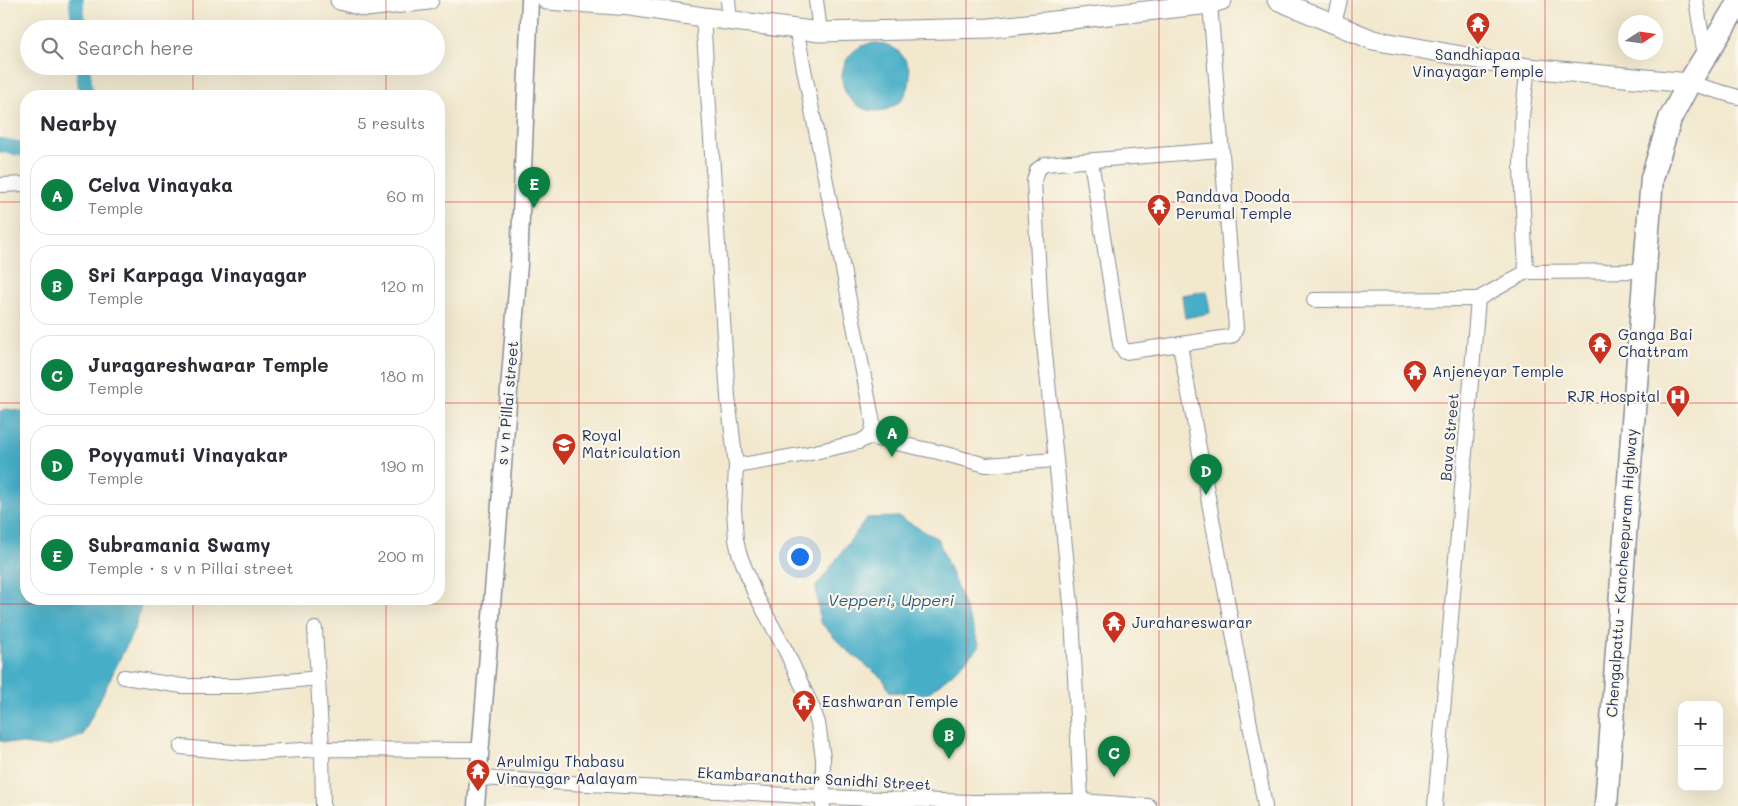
<!DOCTYPE html>
<html lang="en">
<head>
<meta charset="utf-8">
<style>
	body { margin:0; font-family:Mali,sans-serif; background:#f7f7f7; color:#2b2b33 }
	.controls { position:absolute; right:15px; bottom:15px; display:grid; overflow:hidden; border-radius:10px; box-shadow:0 5px 20px #0002 }
	.controls button { width:45px; height:45px; display:grid; place-items:center; padding:0; border:0; border-bottom:1px solid #e1e1e2; background:#fff; color:#2b2b33; font:25px sans-serif }
	.compass { position:absolute; left:1618px; top:15px; width:45px; height:45px; border-radius:50%; background:#fff; box-shadow:0 5px 20px #0002; rotate:78deg }
	.you { position:absolute; left:799px; top:556px; width:18px; height:18px; margin:-12px; border:4px solid #fff; border-radius:50%; background:#1a73e8; box-shadow:0 0 0 8px #1a73e833 }
	.badge { display:grid; place-items:center; width:32px; height:32px; border-radius:50%; background:#0b8043; color:#fff; font-size:16px; font-weight:700 }
	.pin { position:absolute; translate:-50% -41px; filter:drop-shadow(0 1px 2px #0008) }
	.pin::after { content:''; position:absolute; top:26px; width:18px; height:15px; background:inherit; clip-path:polygon(0 0,100% 0,50% 100%) }
	.list { margin:0; padding:0; list-style:none }
	h2 { display:flex; justify-content:space-between; align-items:center; height:65px; margin:0; padding:0 20px; font-size:21px }
	h2 small { font-size:16px; font-weight:400; color:#7c7c81 }
	.list li { display:grid; grid-template-columns:32px 1fr auto; gap:15px; align-items:center; box-sizing:border-box; height:80px; margin:0 10px 10px; padding:0 10px; border:1px solid #e1e1e2; border-radius:20px }
	.list b { display:block; font-size:19px; white-space:nowrap }
	.list p { margin:0; font-size:16px; white-space:nowrap; color:#7c7c81 }
	.list em { font-size:16px; font-style:normal; color:#7c7c81 }
	.icon { flex:none; width:28px; height:28px; fill:none; stroke:currentColor; stroke-width:2; stroke-linecap:round; stroke-linejoin:round }
	.map { position:relative; flex:none; width:1738px; height:806px; overflow:hidden }
	.search { position:absolute; background:#fff; box-shadow:0 5px 20px #0002; left:20px; top:20px; width:425px; height:55px; display:flex; align-items:center; gap:12px; box-sizing:border-box; padding:0 18px; border-radius:28px; color:#7c7c81; font-size:19px }
	.panel { position:absolute; background:#fff; box-shadow:0 5px 20px #0002; left:20px; top:90px; width:425px; height:515px; border-radius:20px }
	.map>svg:first-child { display:block }
	.water { fill:#47aec7; stroke:#316e92 }
	.lines { fill:none; stroke-linecap:round; stroke-linejoin:round }
	.canal { stroke:#47aec7; stroke-width:15 }
	.minor-casing { stroke:#868c96; stroke-width:16 }
	.tertiary-casing { stroke:#868c96; stroke-width:19 }
	.secondary-casing { stroke:#868c96; stroke-width:21 }
	.trunk-casing { stroke:#868c96; stroke-width:25 }
	.minor { stroke:#fff; stroke-width:14 }
	.tertiary { stroke:#fff; stroke-width:16 }
	.secondary { stroke:#fff; stroke-width:19 }
	.trunk { stroke:#fff; stroke-width:22 }
	.grid { fill:none; stroke:#d62828; stroke-width:1; stroke-opacity:0.55 }
	.labels { text-anchor:middle; stroke-width:4.5; stroke-linejoin:round; paint-order:stroke }
	.poi-label { font-size:15px; fill:#1b2f5e; stroke:#fbf7ec; text-anchor:start }
	.street-label { font-size:15px; fill:#1b2f5e; stroke:#fbf7ec }
	.water-label { font-size:16px; font-style:italic; fill:#2a5b83; stroke:#fbf7ec }
</style>
</head>
<body>
<div class="map">
<svg width="1738" height="806" viewBox="0 0 1738 806">
	<rect width="100%" height="100%" fill="#fbf7ec"/>
	<filter id="ink" filterUnits="userSpaceOnUse"><feTurbulence type="fractalNoise" baseFrequency=".02" numOctaves="2"/><feDisplacementMap in="SourceGraphic" scale="10" xChannelSelector="R" yChannelSelector="G"/><feConvolveMatrix kernelMatrix="1 2 1 2 8 2 1 2 1" color-interpolation-filters="sRGB"/></filter>
	<filter id="wash" filterUnits="userSpaceOnUse"><feTurbulence type="fractalNoise" baseFrequency=".0096" numOctaves="4" result="noise"/><feDisplacementMap in="SourceGraphic" scale="20" xChannelSelector="R" yChannelSelector="G"/><feGaussianBlur stdDeviation="1.12" result="paint"/><feColorMatrix in="noise" values="0 0 0 0 0 0 0 0 0 0 0 0 0 0 0 0 0 1.4 0 .05"/><feComposite in="paint" operator="in"/></filter>
	<g filter="url(#wash)">
		<rect width="100%" height="100%" fill="#f2e8ce"/>
		<g class="water">
			<circle cx="876" cy="77" r="34"/>
			<polygon points="1207,291 1210,313 1185,318 1182,295"/>
			<polygon points="7,409 26,412 26,599 143,599 135,628 82,736 47,747 0,741 0,411"/>
			<polygon points="899,517 938,539 980,646 953,673 927,694 890,692 883,679 842,646 820,622 816,587 867,518"/>
		</g>
		<g class="lines">
			<g class="canal">
				<polyline points="76,0 79,29"/>
				<polyline points="83,66 86,96"/>
				<polyline points="0,145 26,150"/>
			</g>
		</g>
	</g>
	<g filter="url(#ink)">
		<g class="lines">
			<defs>
				<g id="minor">
					<polyline points="728,0 730,21"/>
					<polyline points="816,0 820,32"/>
					<polyline points="1696,0 1705,56"/>
					<polyline points="703,17 728,397 736,466 734,508 736,540 739,553 755,594 786,651 813,709 818,723 823,758 823,806"/>
					<polyline points="1334,23 1340,0"/>
					<polyline points="1689,83 1738,97"/>
					<polyline points="1091,161 1120,344 1125,352 1229,337 1233,335 1236,328 1210,4"/>
					<polyline points="0,185 26,184"/>
					<polyline points="1526,272 1645,271"/>
					<polyline points="1314,300 1478,299"/>
					<polyline points="1180,345 1265,806"/>
					<polyline points="868,437 938,452 986,465 1056,460"/>
					<polyline points="736,466 806,454 859,442 868,437 872,431 873,423 796,28"/>
					<polyline points="315,629 322,749 323,806"/>
					<polyline points="124,677 182,686 238,686 318,678"/>
					<polyline points="181,747 243,753 322,749 480,750"/>
					<polyline points="478,778 823,797 973,802 1081,801 1149,806"/>
					<polyline points="1081,801 1072,614 1041,315 1034,181 1037,170 1045,164 1220,150"/>
					<polyline points="1435,806 1478,299 1526,272 1521,168 1522,116 1528,68"/>
				</g>
				<polyline id="tertiary" points="476,806 519,264 530,0"/>
				<g id="secondary">
					<polyline points="340,0 366,7 429,0"/>
					<polyline points="547,0 631,6 703,17 820,32 990,28 1210,4 1222,0"/>
					<polyline points="1277,0 1373,40 1528,68 1689,83"/>
				</g>
				<polyline id="trunk" points="1606,806 1633,423 1652,178 1670,119 1689,83 1738,3"/>
			</defs>
			<use href="#minor" class="minor-casing"/>
			<use href="#tertiary" class="tertiary-casing"/>
			<use href="#secondary" class="secondary-casing"/>
			<use href="#trunk" class="trunk-casing"/>
			<use href="#minor" class="minor"/>
			<use href="#tertiary" class="tertiary"/>
			<use href="#secondary" class="secondary"/>
			<use href="#trunk" class="trunk"/>
		</g>
	</g>
	<path class="grid" d="M193,0V29M386,0V29M579,0V806M772,0V806M966,0V806M1159,0V806M1352,0V806M1545,0V806M193,66V96M386,66V96M0,202H26M439,202H1738M0,403H26M439,403H1738M193,599V806M386,599V806M0,604H1738"/>
	<defs>
		<symbol id="temple-pin" viewBox="-11 -11 22 30"><path d="M0 17L-7.5 6A9.5 9.5 0 1 1 7.5 6Z" fill="#c8321e" stroke="#fbf7ec"/><path d="M0-6L5-2H3V0L6.5 2.5H4V6H1.5V3h-3V6H-4V2.5H-6.5L-3 0V-2H-5Z" fill="#fff"/></symbol>
		<symbol id="hospital-pin" viewBox="-11 -11 22 30"><path d="M0 17L-7.5 6A9.5 9.5 0 1 1 7.5 6Z" fill="#c8321e" stroke="#fbf7ec"/><path d="M-5-5h3v3.5h4V-5h3V5h-3V1.5h-4V5h-3Z" fill="#fff"/></symbol>
		<symbol id="school-pin" viewBox="-11 -11 22 30"><path d="M0 17L-7.5 6A9.5 9.5 0 1 1 7.5 6Z" fill="#c8321e" stroke="#fbf7ec"/><path d="M0-5L7-2L0 1L-7-2ZM-4 1L0 2.5L4 1V4Q0 6-4 4Z" fill="#fff"/></symbol>
	</defs>
	<g fill-rule="evenodd">
		<use href="#temple-pin" x="1464" y="10" width="28" height="38"/>
		<use href="#temple-pin" x="1145" y="192" width="28" height="38"/>
		<use href="#temple-pin" x="1586" y="330" width="28" height="38"/>
		<use href="#temple-pin" x="1401" y="358" width="28" height="38"/>
		<use href="#hospital-pin" x="1664" y="383" width="28" height="38"/>
		<use href="#school-pin" x="550" y="431" width="28" height="38"/>
		<use href="#temple-pin" x="1100" y="609" width="28" height="38"/>
		<use href="#temple-pin" x="790" y="688" width="28" height="38"/>
		<use href="#temple-pin" x="464" y="757" width="28" height="38"/>
	</g>
	<g class="labels">
		<g class="poi-label">
			<text x="1478" y="60" text-anchor="middle">Sandhiapaa<tspan x="1478" dy="17">Vinayagar Temple</tspan></text>
			<text x="1176" y="202">Pandava Dooda<tspan x="1176" dy="17">Perumal Temple</tspan></text>
			<text x="1618" y="340">Ganga Bai<tspan x="1618" dy="17">Chattram</tspan></text>
			<text x="1432" y="377">Anjeneyar Temple</text>
			<text x="1660" y="402" text-anchor="end">RJR Hospital</text>
			<text x="582" y="441">Royal<tspan x="582" dy="17">Matriculation</tspan></text>
			<text x="1132" y="628">Jurahareswarar</text>
			<text x="822" y="707">Eashwaran Temple</text>
			<text x="496" y="767">Arulmigu Thabasu<tspan x="496" dy="17">Vinayagar Aalayam</tspan></text>
		</g>
		<g class="street-label">
			<text transform="translate(508 403) rotate(-85)" y="5">s v n Pillai street</text>
			<text transform="translate(1450 437) rotate(-85)" y="5">Bava Street</text>
			<text transform="translate(1622 573) rotate(-86)" y="5">Chengalpattu - Kancheepuram Highway</text>
			<text transform="translate(814 779) rotate(3)" y="5">Ekambaranathar Sanidhi Street</text>
		</g>
		<g class="water-label">
			<text x="891" y="606">Vepperi, Upperi</text>
		</g>
	</g>
</svg>
<div class="controls">
<button>+</button>
<button>−</button>
</div>
<svg class="compass" viewBox="-18 -18 36 36"><path d="M0-13l5 13h-10z" fill="#e53935"/><path d="M0 13l5-13h-10z" fill="#7c7c81"/></svg>
<div class="you"></div>
<div class="pin badge" style="left:892px;top:457px">A</div>
<div class="pin badge" style="left:949px;top:759px">B</div>
<div class="pin badge" style="left:1114px;top:777px">C</div>
<div class="pin badge" style="left:1206px;top:495px">D</div>
<div class="pin badge" style="left:534px;top:208px">E</div>
<div class="search"><svg class="icon" aria-label="search" viewBox="0 0 24 24"><circle cx="10" cy="10" r="6"/><path d="M15 15l6 6"/></svg>Search here</div>
<section class="panel">
<h2>Nearby<small>5 results</small></h2>
<ul class="list">
<li><span class="badge">A</span><div><b>Celva Vinayaka</b><p>Temple</p></div><em>60 m</em></li>
<li><span class="badge">B</span><div><b>Sri Karpaga Vinayagar</b><p>Temple</p></div><em>120 m</em></li>
<li><span class="badge">C</span><div><b>Juragareshwarar Temple</b><p>Temple</p></div><em>180 m</em></li>
<li><span class="badge">D</span><div><b>Poyyamuti Vinayakar</b><p>Temple</p></div><em>190 m</em></li>
<li><span class="badge">E</span><div><b>Subramania Swamy</b><p>Temple · s v n Pillai street</p></div><em>200 m</em></li>
</ul>
</section>
</div>
</body>
</html>
